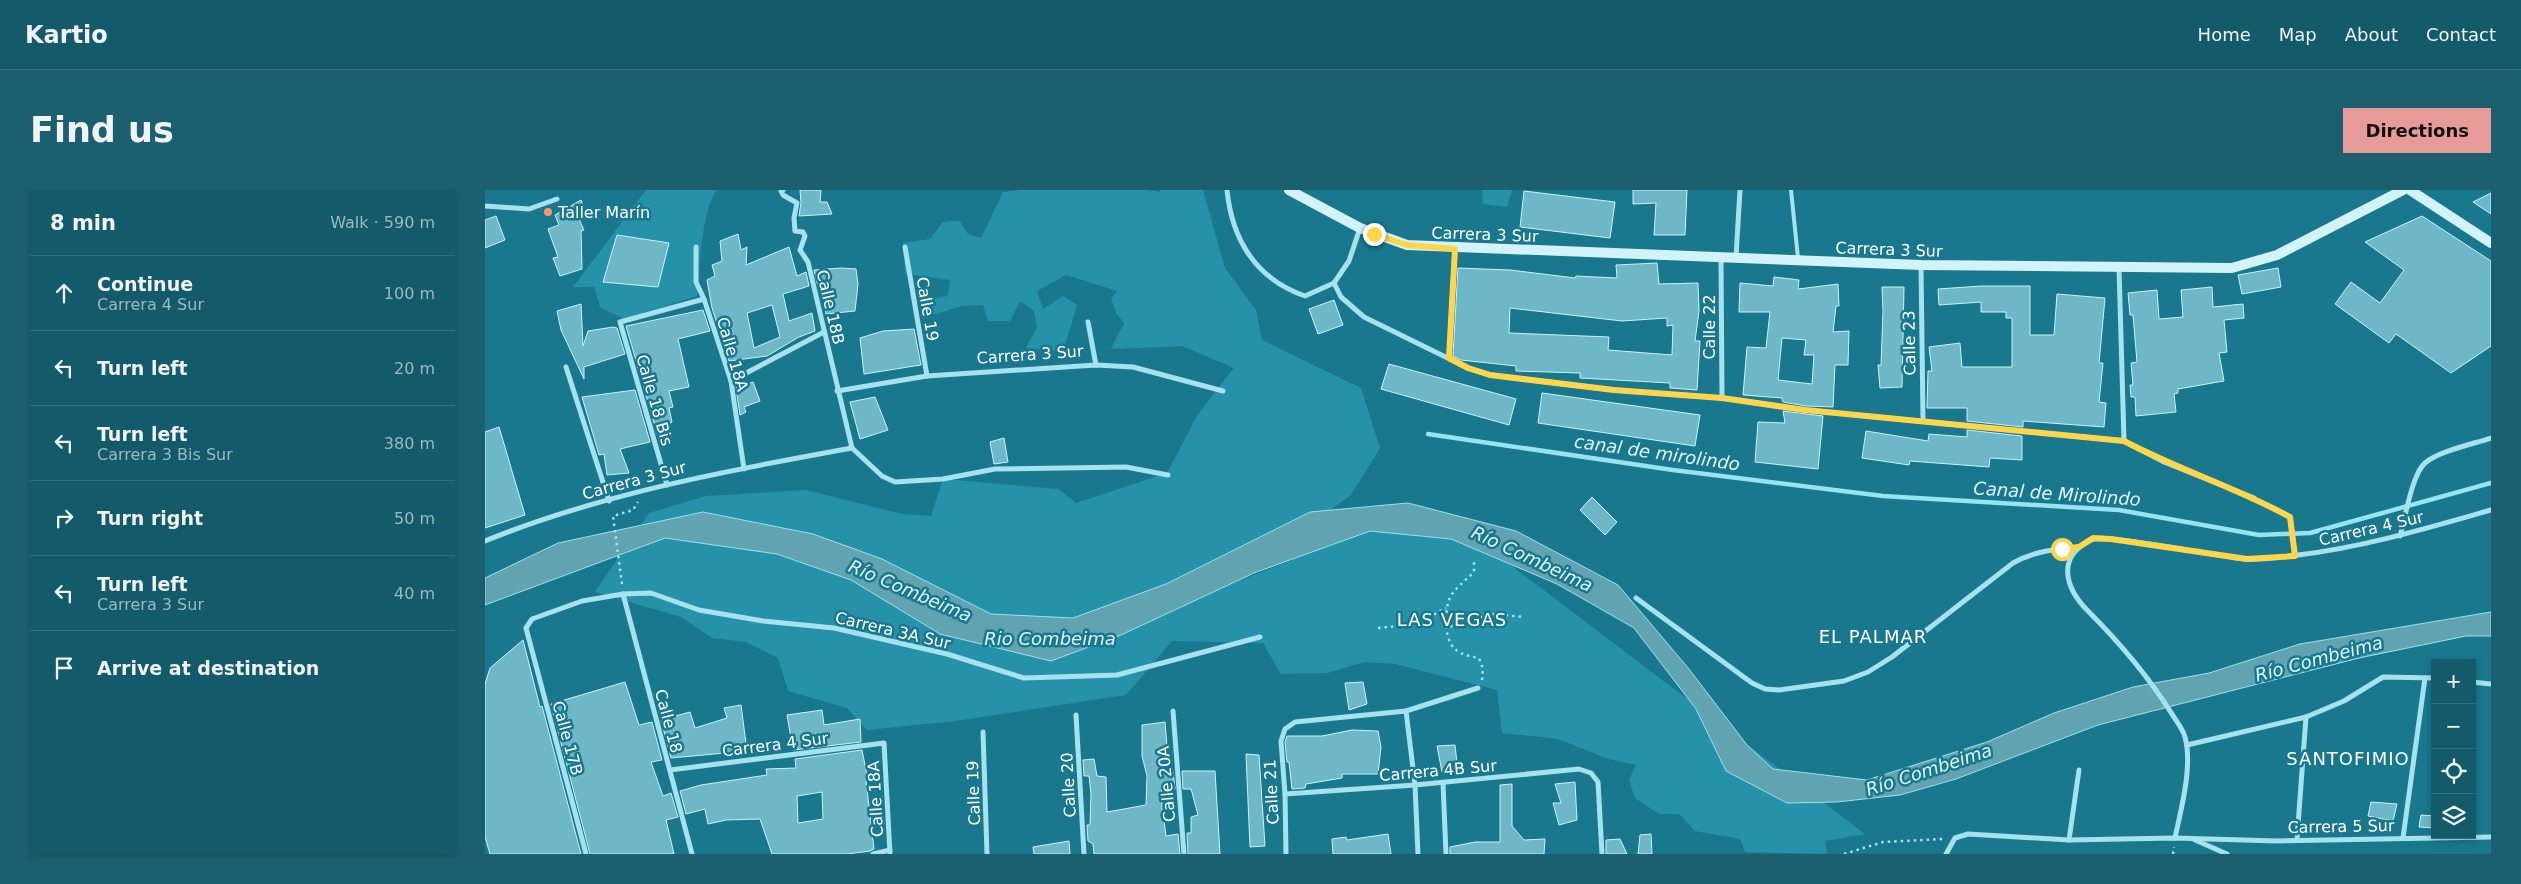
<!DOCTYPE html>
<html lang="en">
<head>
<meta charset="utf-8">
<style>
	body { margin:0; font-family:"DejaVu Sans",sans-serif; background:#1c6070; color:#f1f3f6 }
	.controls { position:absolute; right:15px; bottom:15px; display:grid; overflow:hidden; border-radius:0px; box-shadow:0 2px 8px #0003 }
	.controls button { width:45px; height:45px; display:grid; place-items:center; padding:0; border:0; border-bottom:1px solid #326f7e; background:#135a6a; color:#f1f3f6; font:25px sans-serif }
	.stop { position:absolute; width:15px; height:15px; margin:-11px; border:4px solid #ffd54a; border-radius:50%; background:#fff }
	.stop.end { background:#ffd54a; border-color:#fff; box-shadow:0 1px 5px #0008 }
	.list { margin:0; padding:0; list-style:none }
	h2 { display:flex; justify-content:space-between; align-items:center; height:65px; margin:0; padding:0 20px; font-size:21px }
	h2 small { font-size:16px; font-weight:400; color:#9db9c1 }
	.list li { display:grid; grid-template-columns:32px 1fr auto; gap:15px; align-items:center; box-sizing:border-box; height:75px; padding:0 20px; border-top:1px solid #326f7e }
	.list b { display:block; font-size:19px; white-space:nowrap }
	.list p { margin:0; font-size:16px; white-space:nowrap; color:#9db9c1 }
	.list em { font-size:16px; font-style:normal; color:#9db9c1 }
	.icon { flex:none; width:28px; height:28px; fill:none; stroke:currentColor; stroke-width:2; stroke-linecap:round; stroke-linejoin:round }
	.map { position:relative; flex:none; width:2006px; height:664px; overflow:hidden; border-radius:0px }
	header { display:flex; align-items:center; gap:30px; box-sizing:border-box; height:70px; padding:0 25px; background:#135a6a; border-bottom:1px solid #326f7e }
	header strong { font-size:24px }
	nav { display:flex; gap:28px; margin-inline-start:auto; font-size:18px }
	.intro { display:flex; align-items:center; justify-content:space-between; box-sizing:border-box; height:120px; padding:0 30px }
	h1 { margin:0; font-size:35px }
	.button { padding:12px 22px; border-radius:0px; background:#e69b98; color:#111; font-size:18px; font-weight:700 }
	main { display:flex; gap:30px; padding:0 30px }
	aside { flex:1; background:#135a6a; border-radius:0px; box-shadow:0 2px 8px #0003 }
	.map>svg:first-child { display:block }
	.green { fill:#2592a9 }
	.water { fill:#62a3b1; stroke:#98e3f1 }
	.lines { fill:none; stroke-linecap:round; stroke-linejoin:round }
	.stream { stroke:#98e3f1; stroke-width:4.5 }
	.building { fill:#6db7c7; stroke:#cbf2fa; fill-rule:evenodd }
	.path { stroke:#a5e2ee; stroke-width:2.5; stroke-dasharray:2.5 4; stroke-linecap:butt }
	.lane { stroke:#a5e2ee; stroke-width:4 }
	.street { stroke:#a5e2ee; stroke-width:5 }
	.secondary { stroke:#d3f3fa; stroke-width:10 }
	.route { stroke:#ffd54a; stroke-width:6 }
	.poi-dot { fill:#ff9763; stroke:#19788e; stroke-width:2 }
	.labels { text-anchor:middle; stroke-width:5; stroke-linejoin:round; paint-order:stroke }
	.poi-label { font-size:16px; fill:#fff; stroke:#19788e; text-anchor:start }
	.street-label { font-size:16px; fill:#fff; stroke:#19788e }
	.water-label { font-size:18px; font-style:italic; fill:#dcf6fb; stroke:#19788e }
	.neighbourhood-label { font-size:18px; letter-spacing:1px; fill:#fff; stroke:#19788e }
</style>
</head>
<body>
<header>
<strong>Kartio</strong>
<nav><a>Home</a><a>Map</a><a>About</a><a>Contact</a></nav>
</header>
<div class="intro"><h1>Find us</h1><a class="button">Directions</a></div>
<main>
<aside>
<h2>8 min<small>Walk · 590 m</small></h2>
<ul class="list">
<li><svg class="icon" aria-label="ahead" viewBox="0 0 24 24"><path d="M12 20V5M6 11l6-6 6 6"/></svg><div><b>Continue</b><p>Carrera 4 Sur</p></div><em>100 m</em></li>
<li><svg class="icon" aria-label="left" viewBox="0 0 24 24"><path d="M17 20v-9H6M10 6l-5 5 5 5"/></svg><div><b>Turn left</b></div><em>20 m</em></li>
<li><svg class="icon" aria-label="left" viewBox="0 0 24 24"><path d="M17 20v-9H6M10 6l-5 5 5 5"/></svg><div><b>Turn left</b><p>Carrera 3 Bis Sur</p></div><em>380 m</em></li>
<li><svg class="icon" aria-label="right" viewBox="0 0 24 24"><path d="M7 20v-9h11M14 6l5 5-5 5"/></svg><div><b>Turn right</b></div><em>50 m</em></li>
<li><svg class="icon" aria-label="left" viewBox="0 0 24 24"><path d="M17 20v-9H6M10 6l-5 5 5 5"/></svg><div><b>Turn left</b><p>Carrera 3 Sur</p></div><em>40 m</em></li>
<li><svg class="icon" aria-label="arrive" viewBox="0 0 24 24"><path d="M6 21V4h12l-3 4 3 4H6"/></svg><div><b>Arrive at destination</b></div></li>
</ul>
</aside>
<div class="map">
<svg width="2006" height="664" viewBox="0 0 2006 664">
	<rect width="100%" height="100%" fill="#19788e"/>
	<g class="green">
		<path d="M161,0H232C217,17 214,82 212,106L139,129L115,117L109,97H88Z"/>
		<polygon points="534,0 662,0 675,2 675,0 718,0 740,78 771,120 777,150 876,198 895,258 866,305 738,397 892,337 985,344 1380,644 1340,651 1342,664 1260,662 1255,649 1210,641 1194,624 1174,624 1150,608 1144,590 1151,575 1123,569 1073,549 1017,543 1012,500 910,474 880,472 842,483 796,484 778,453 687,451 641,505 471,531 382,540 362,518 303,501 293,468 261,452 227,448 196,427 110,402 164,323 221,306 321,300 417,324 446,326 458,289 573,299 591,313 682,283 713,224 749,178 697,156 626,159 639,133 631,123 626,108 632,101 581,85 552,101 558,119 578,106 592,115 578,162 541,158 552,137 549,121 535,111 525,131 503,131 498,115 476,116 439,128 433,111 463,106 465,90 420,84 418,53 445,49 458,32 475,31 483,44 496,48 518,2"/>
		<polygon points="997,0 1027,0 1022,17 998,14"/>
	</g>
	<polygon class="water" points="923,313 1031,341 1133,395 1204,479 1262,555 1288,579 1382,590 1502,552 1569,523 1648,497 1724,483 1815,454 2006,422 2006,446 1981,446 1874,468 1613,535 1471,589 1415,605 1352,612 1302,613 1241,581 1211,519 1149,438 1072,394 966,349 885,341 769,383 636,445 566,471 455,444 366,390 292,364 180,348 0,415 0,388 73,353 218,322 328,344 397,369 506,424 588,428 681,394 825,322"/>
	<g class="lines">
		<polyline class="stream" points="943,244 1188,280 1398,306 1634,320 1774,345 1825,343 2006,293"/>
	</g>
	<g class="building">
		<polygon points="315,0 336,0 335,12 342,12 347,24 314,26 316,13"/>
		<polygon points="1148,0 1202,0 1200,45 1169,45 1171,13 1148,14"/>
		<polygon points="1039,1 1130,12 1125,48 1035,37"/>
		<polygon points="2006,3 2006,24 1988,12"/>
		<polygon points="96,10 102,25 94,29 99,40 96,41 97,79 75,86 68,68 73,67 63,39 74,35 70,25"/>
		<polygon points="11,26 20,50 0,58 0,30"/>
		<polygon points="1937,26 2006,71 2006,156 1966,183 1911,144 1904,153 1850,114 1866,92 1895,113 1919,80 1880,52"/>
		<path d="M253,44L256,60L262,57L261,75L304,57L312,86L321,82L324,96L298,104L304,131L327,123L330,141L314,147L282,166L244,171L237,139L234,140L227,118L222,90L230,86L227,75L237,71L235,51ZM287,115L295,147L269,158L262,123Z"/>
		<polygon points="132,45 184,53 173,97 118,92"/>
		<path d="M1172,73L1174,94L1213,93L1214,121L1210,151H1215L1212,200L1185,198V193L1095,188V183L1031,181V176L976,170L968,166L973,78L1025,80L1090,88L1091,86L1132,88L1131,75ZM1025,118L1137,131L1182,128V136L1188,135L1187,165L1123,160L1124,147L1024,143Z"/>
		<polygon points="357,78 371,79 373,94 370,121 341,124 337,95 333,96 329,80"/>
		<polygon points="1793,78 1796,97 1757,104 1753,85"/>
		<path d="M1289,87L1314,90L1313,99L1353,94L1354,116H1351L1348,142L1364,141L1363,175H1350L1348,217L1321,216L1298,212L1297,208L1258,205L1262,157L1281,158L1285,122H1254L1255,93L1288,96ZM1297,148L1321,150L1319,165H1329L1327,194L1293,190Z"/>
		<polygon points="1496,96 1545,96 1545,145 1569,145 1572,104 1620,108 1614,173 1618,173 1614,212 1621,213 1619,237 1538,231 1538,237 1482,231 1482,218 1442,218 1443,181 1447,181 1444,157 1475,153 1477,177 1527,177 1527,128 1521,128 1521,122 1496,122 1496,112 1454,115 1453,99"/>
		<polygon points="1397,97 1419,97 1417,197 1395,198 1393,175 1396,175 1398,121"/>
		<polygon points="1727,97 1728,117 1758,114 1759,128 1739,130 1742,162 1734,163 1739,191 1693,199 1693,203 1689,204 1691,222 1651,226 1650,207 1646,207 1645,195 1648,195 1646,173 1652,172 1648,125 1645,125 1643,103 1672,100 1674,129 1698,127 1696,100"/>
		<polygon points="849,110 858,135 833,144 824,119"/>
		<polygon points="96,114 98,156 103,141 128,137 132,138 140,164 99,177 99,189 76,140 72,121"/>
		<polygon points="218,120 225,141 193,149 204,197 184,201 188,217 184,218 187,232 184,234 186,247 174,250 141,136"/>
		<polygon points="429,139 436,175 379,184 375,148 398,141"/>
		<polygon points="904,174 1031,209 1024,235 896,199"/>
		<polygon points="268,192 275,211 259,217 261,222 255,225 251,198"/>
		<polygon points="150,200 165,252 135,259 144,283 122,285 119,264 114,265 97,207"/>
		<polygon points="1057,203 1215,225 1210,256 1053,233"/>
		<polygon points="390,207 403,240 375,249 365,212"/>
		<polygon points="1298,221 1338,226 1333,279 1270,272 1273,232 1300,233"/>
		<polygon points="14,237 40,325 0,338 0,242"/>
		<polygon points="1482,240 1537,246 1537,270 1505,268 1504,277 1425,271 1424,275 1377,268 1381,241 1443,251 1444,244 1482,247"/>
		<polygon points="519,248 523,272 509,274 505,252"/>
		<polygon points="1107,307 1132,332 1120,345 1095,320"/>
		<polygon points="38,450 55,517 57,516 96,664 5,664 0,647 0,494 5,478"/>
		<polygon points="140,492 154,535 167,532 177,570 166,572 178,606 186,603 193,627 181,630 189,664 105,664 66,514"/>
		<polygon points="878,492 882,514 864,520 860,493"/>
		<polygon points="256,515 262,561 186,568 176,530 205,522 210,538 242,528 239,518"/>
		<polygon points="337,520 339,535 375,529 376,552 308,560 302,525"/>
		<polygon points="680,532 684,581 688,581 690,599 677,598 677,630 679,630 681,646 693,644 695,664 609,664 608,654 603,651 602,635 605,635 606,604 604,586 599,586 598,570 609,569 612,586 621,587 622,622 661,615 662,586 657,566 657,535"/>
		<polygon points="867,540 893,541 896,557 893,584 857,584 857,588 821,594 820,598 807,599 804,572 802,572 800,552 802,546 837,546"/>
		<polygon points="970,555 973,582 957,582 952,556"/>
		<path d="M377,560L383,590L381,591L389,659L385,661L362,664H287L275,629L241,630L223,634L220,619L201,624L195,601L216,595L282,585L281,579L311,578L310,569ZM337,602L338,629L313,633L312,606Z"/>
		<polygon points="761,564 774,565 780,656 765,657"/>
		<polygon points="697,581 730,581 735,664 703,664 702,643 706,643 706,627 713,625 706,599 698,599"/>
		<polygon points="1090,592 1092,630 1074,635 1068,613 1076,613 1070,594"/>
		<polygon points="1027,594 1027,636 1039,650 1060,649 1059,664 965,664 965,657 990,652 1015,652 1015,595"/>
		<polygon points="1886,612 1912,614 1908,631 1883,626"/>
		<polygon points="1936,625 1950,626 1950,638 1934,637"/>
		<polygon points="903,644 906,664 848,664 847,649 861,647 862,650"/>
		<polygon points="1166,644 1167,664 1153,664 1155,645"/>
		<polygon points="1135,649 1142,664 1121,664 1121,650"/>
		<polygon points="584,651 585,664 549,664 548,657"/>
	</g>
	<g class="lines">
		<g class="path">
			<polyline points="1777,312 1805,327 1809,357"/>
			<polyline points="137,394 128,326 148,320 153,312"/>
			<path d="M961,436C961,403 967,403 989,382V371"/>
			<polyline points="893,438 931,434 961,418"/>
			<path d="M997,490L998,479L994,468C971,464 964,459 961,436L978,437L997,427L1009,424L1038,427"/>
			<polyline points="1359,664 1398,652 1458,649"/>
			<polyline points="1688,664 1689,657"/>
		</g>
		<polyline class="lane" points="1306,0 1313,68"/>
		<g class="street">
			<polyline points="298,0 296,1 298,5 312,13 309,28 310,41 318,42 320,46 315,60 323,72 367,258"/>
			<path d="M742,0C747,50 771,89 820,106L849,93L864,71L875,38"/>
			<polyline points="0,16 44,19 72,9"/>
			<polyline points="211,57 211,92 219,109 246,191 259,279"/>
			<polyline points="420,57 442,186"/>
			<polyline points="1236,66 1237,208"/>
			<polyline points="1251,67 1255,0"/>
			<polyline points="1436,75 1438,230"/>
			<polyline points="1634,78 1639,251"/>
			<polyline points="849,93 856,107 879,127 983,178 1005,185 1129,200 1237,208 1320,220 1639,251 1679,272 1769,308"/>
			<polyline points="603,132 611,175"/>
			<polyline points="964,168 970,59"/>
			<polyline points="81,177 124,311"/>
			<polyline points="246,191 339,142"/>
			<polyline points="352,201 442,186 611,175 648,177 738,201"/>
			<polyline points="367,258 397,286 410,292 458,289 510,279 641,277 683,285"/>
			<polyline points="182,295 135,132 219,109"/>
			<path d="M1915,346C1920,329 1927,284 1940,273C1954,261 1988,254 2006,248"/>
			<path d="M0,351C115,304 245,280 367,258"/>
			<polyline points="138,404 207,664"/>
			<path d="M1151,408L1267,493L1280,499L1294,500L1359,491L1383,482L1407,467L1528,373C1549,361 1571,359 1594,357"/>
			<polyline points="1987,492 2006,494"/>
			<polyline points="688,521 699,664"/>
			<polyline points="921,521 930,595 933,664"/>
			<polyline points="591,525 599,664"/>
			<polyline points="498,542 502,664"/>
			<polyline points="1702,555 1821,527 1859,511 1898,487 1950,488"/>
			<polyline points="185,580 399,553 405,664"/>
			<polyline points="958,593 961,664"/>
			<polyline points="800,604 930,595 1094,579 1106,583 1113,592 1117,664"/>
			<path d="M1690,648C1696,619 1708,576 1700,547C1698,539 1691,531 1687,524C1663,486 1634,452 1603,421C1580,398 1571,367 1606,350C1620,343 1735,367 1760,369C1778,370 1796,367 1813,365C1879,357 1942,338 2006,320"/>
			<polyline points="1918,648 1940,488"/>
			<polyline points="1812,649 1821,527"/>
			<polyline points="1584,650 1594,580"/>
			<polyline points="1710,650 1742,664"/>
			<polyline points="101,664 41,438 47,429 97,411 138,404 166,403 214,420 278,431 349,438 462,464 539,488 632,485 775,447"/>
			<polyline points="388,664 405,660"/>
			<polyline points="801,664 800,604 796,551 800,539 810,532 921,521 993,498"/>
			<polyline points="1461,664 1470,648 1483,644 1584,650 1690,648 1792,651 2006,647"/>
		</g>
		<g class="secondary">
			<polyline points="804,0 875,38 922,55 1436,75 1747,78 1792,65 1918,0"/>
			<polyline points="1925,0 2006,53"/>
		</g>
	</g>
	<g class="lines">
		<path class="route" d="M889,44L922,55L970,59L964,168L983,178L1005,185L1129,200L1237,208L1320,220L1639,251C1694,280 1752,298 1805,327L1810,366L1762,369L1626,349L1608,348L1594,357L1577,359"/>
	</g>
	<circle class="poi-dot" cx="63" cy="22" r="5"/>
	<g class="labels">
		<g class="poi-label">
			<text x="73" y="28">Taller Marín</text>
		</g>
		<g class="street-label">
			<text transform="translate(1000 44) rotate(2)" y="6">Carrera 3 Sur</text>
			<text transform="translate(1404 59) rotate(2)" y="6">Carrera 3 Sur</text>
			<text transform="translate(346 117) rotate(77)" y="6">Calle 18B</text>
			<text transform="translate(443 119) rotate(80)" y="6">Calle 19</text>
			<text transform="translate(1224 137) rotate(-90)" y="6">Calle 22</text>
			<text transform="translate(1424 153) rotate(-91)" y="6">Calle 23</text>
			<text transform="translate(248 164) rotate(74)" y="6">Calle 18A</text>
			<text transform="translate(545 164) rotate(-4)" y="6">Carrera 3 Sur</text>
			<text transform="translate(170 210) rotate(74)" y="6">Calle 18 Bis</text>
			<text transform="translate(149 290) rotate(-15)" y="6">Carrera 3 Sur</text>
			<text transform="translate(1886 338) rotate(-13)" y="6">Carrera 4 Sur</text>
			<text transform="translate(408 440) rotate(13)" y="6">Carrera 3A Sur</text>
			<text transform="translate(184 531) rotate(75)" y="6">Calle 18</text>
			<text transform="translate(83 548) rotate(75)" y="6">Calle 17B</text>
			<text transform="translate(290 554) rotate(-7)" y="6">Carrera 4 Sur</text>
			<text transform="translate(953 580) rotate(-5)" y="6">Carrera 4B Sur</text>
			<text transform="translate(681 594) rotate(-95)" y="6">Calle 20A</text>
			<text transform="translate(583 595) rotate(-93)" y="6">Calle 20</text>
			<text transform="translate(786 602) rotate(-93)" y="6">Calle 21</text>
			<text transform="translate(488 603) rotate(-92)" y="6">Calle 19</text>
			<text transform="translate(390 609) rotate(-93)" y="6">Calle 18A</text>
			<text transform="translate(1856 636) rotate(-1)" y="6">Carrera 5 Sur</text>
		</g>
		<g class="water-label">
			<text transform="translate(1172 263) rotate(8)" y="6">canal de mirolindo</text>
			<text transform="translate(1572 304) rotate(4)" y="6">Canal de Mirolindo</text>
			<text transform="translate(1047 369) rotate(25)" y="6">Río Combeima</text>
			<text transform="translate(425 401) rotate(23)" y="6">Río Combeima</text>
			<text x="565" y="455">Rio Combeima</text>
			<text transform="translate(1834 469) rotate(-15)" y="6">Río Combeima</text>
			<text transform="translate(1444 580) rotate(-18)" y="6">Río Combeima</text>
		</g>
		<g class="neighbourhood-label">
			<text x="967" y="436">LAS VEGAS</text>
			<text x="1388" y="453">EL PALMAR</text>
			<text x="1863" y="575">SANTOFIMIO</text>
		</g>
	</g>
</svg>
<div class="controls">
<button>+</button>
<button>−</button>
<button><svg class="icon" aria-label="locate" viewBox="0 0 24 24"><circle cx="12" cy="12" r="6"/><path d="M12 2v4M12 18v4M2 12h4M18 12h4"/></svg></button>
<button><svg class="icon" aria-label="layers" viewBox="0 0 24 24"><path d="M12 4l9 5-9 5-9-5zM3 14l9 5 9-5"/></svg></button>
</div>
<div class="stop" style="left:1577px;top:359px"></div>
<div class="stop end" style="left:889px;top:44px"></div>
</div>
</main>
</body>
</html>
